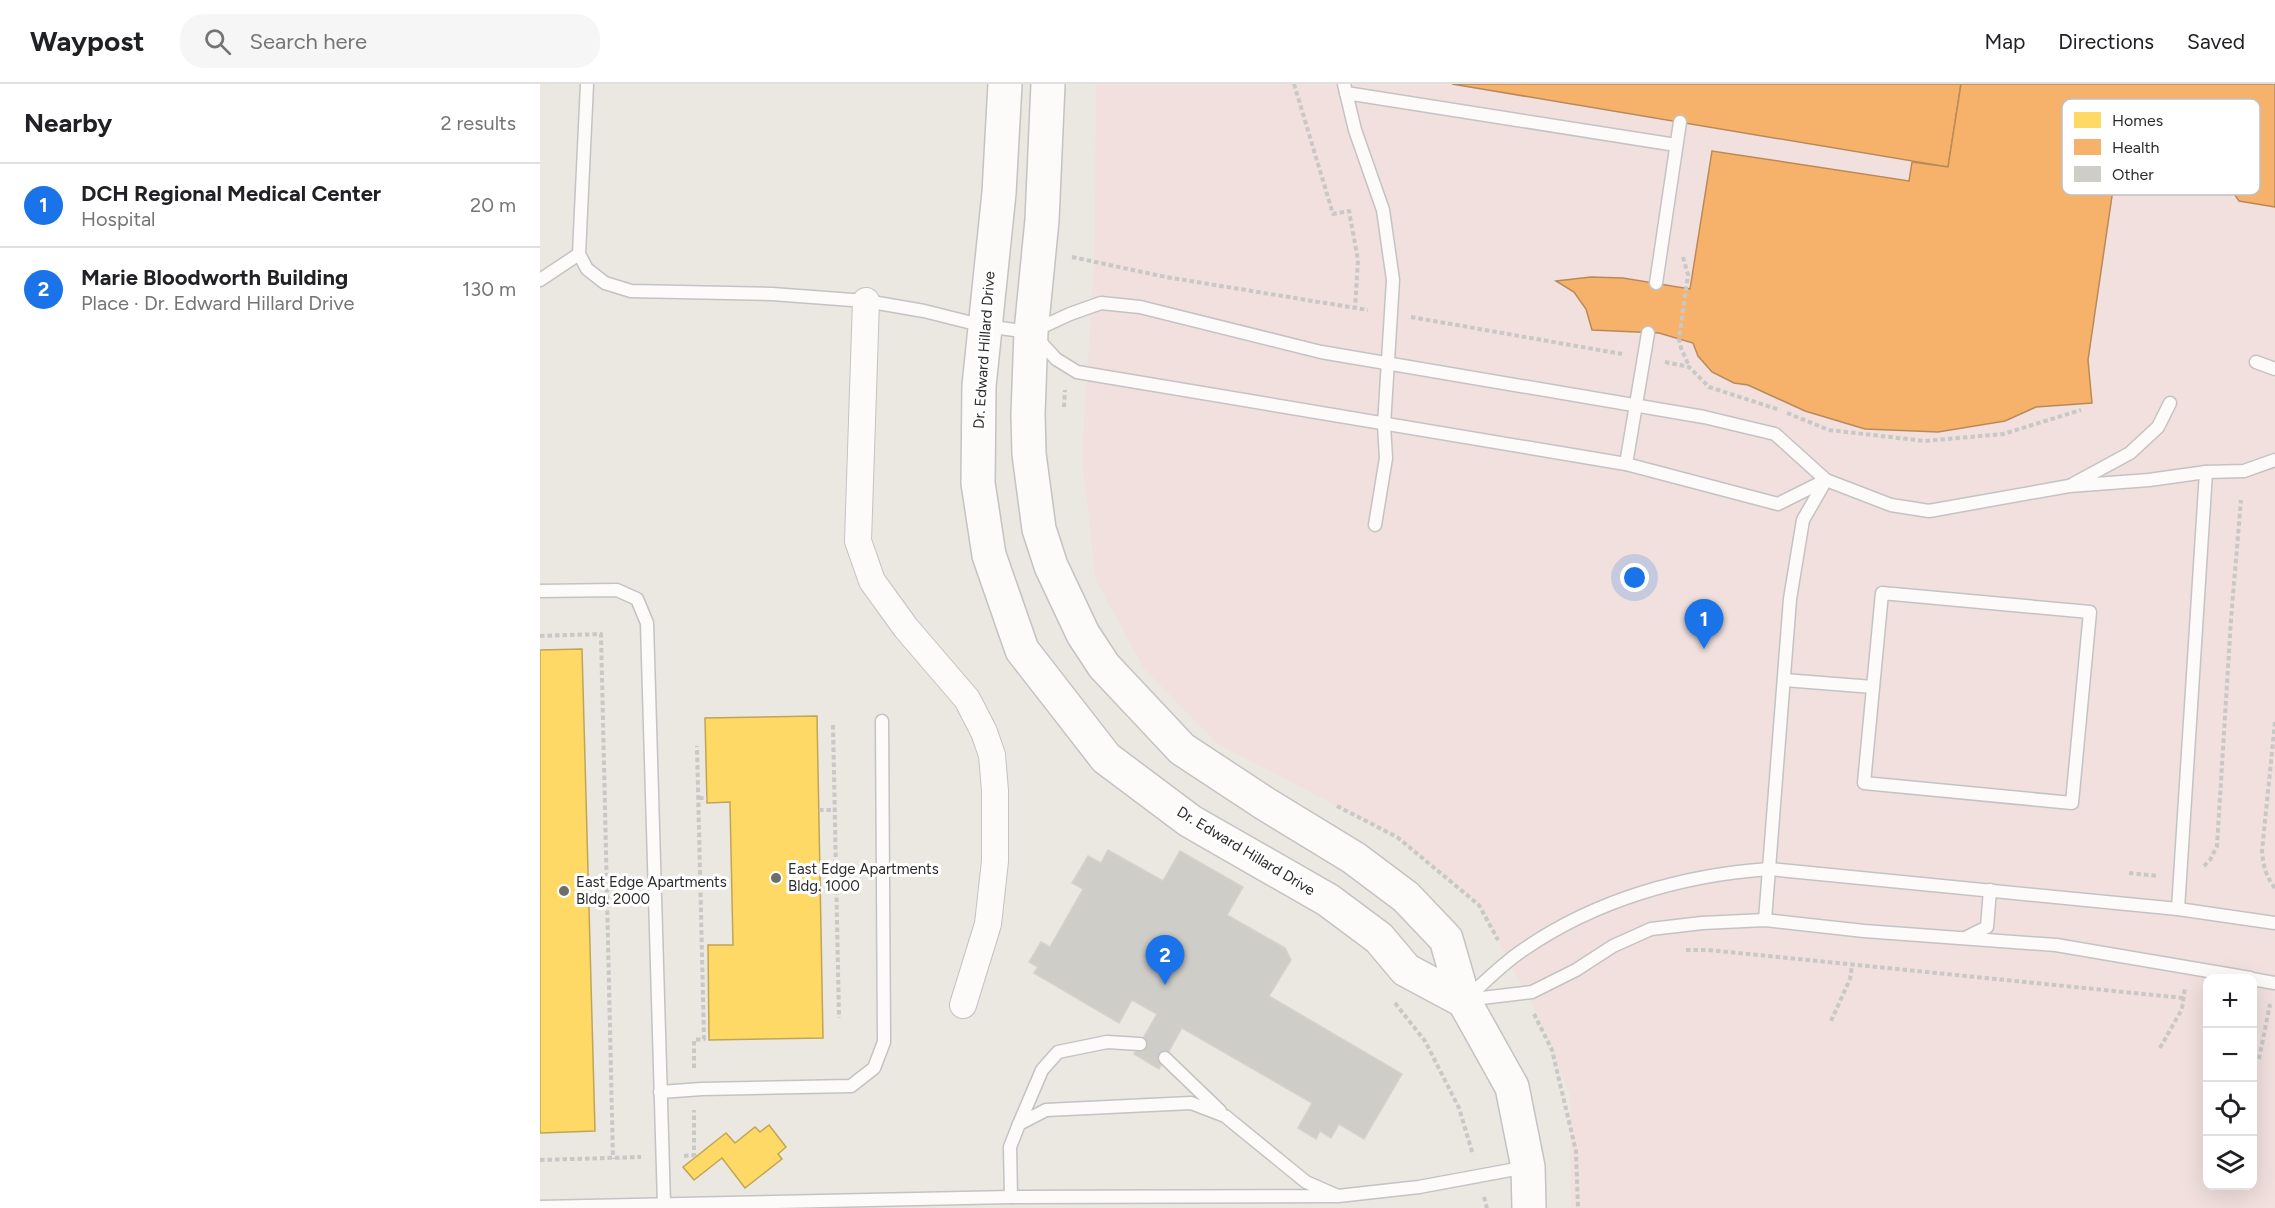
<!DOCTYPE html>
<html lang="en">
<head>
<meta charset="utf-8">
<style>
	body { margin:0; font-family:Figtree,sans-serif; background:#f6f6f6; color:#202124 }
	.controls { position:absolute; right:18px; bottom:18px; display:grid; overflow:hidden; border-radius:12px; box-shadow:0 6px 24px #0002 }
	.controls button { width:54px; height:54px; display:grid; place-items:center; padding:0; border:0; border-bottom:2px solid #e0e0e0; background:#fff; color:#202124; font:30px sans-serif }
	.you { position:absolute; left:1095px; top:494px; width:21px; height:21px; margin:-15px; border:4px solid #fff; border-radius:50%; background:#1a73e8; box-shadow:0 0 0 9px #1a73e833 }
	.badge { display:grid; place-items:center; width:39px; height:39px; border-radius:50%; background:#1a73e8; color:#fff; font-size:20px; font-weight:700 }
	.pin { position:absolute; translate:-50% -50px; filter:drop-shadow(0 2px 3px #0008) }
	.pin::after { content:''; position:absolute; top:32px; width:21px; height:18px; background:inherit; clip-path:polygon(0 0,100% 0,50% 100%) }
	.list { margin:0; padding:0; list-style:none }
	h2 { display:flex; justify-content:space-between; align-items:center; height:78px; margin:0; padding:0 24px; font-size:26px }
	h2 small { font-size:20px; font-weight:400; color:#757577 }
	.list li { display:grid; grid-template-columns:39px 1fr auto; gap:18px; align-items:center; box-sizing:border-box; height:84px; padding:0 24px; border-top:2px solid #e0e0e0 }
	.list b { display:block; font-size:22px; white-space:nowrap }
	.list p { margin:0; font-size:20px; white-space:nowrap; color:#757577 }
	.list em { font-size:20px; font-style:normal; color:#757577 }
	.icon { flex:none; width:33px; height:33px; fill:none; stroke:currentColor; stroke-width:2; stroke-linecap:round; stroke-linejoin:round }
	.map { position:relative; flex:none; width:1735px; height:1124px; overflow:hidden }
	header { display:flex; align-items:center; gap:36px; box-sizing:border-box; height:84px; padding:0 30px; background:#fff; border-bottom:2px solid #e0e0e0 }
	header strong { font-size:28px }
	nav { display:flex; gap:33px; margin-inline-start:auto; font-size:21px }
	.search { width:420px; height:54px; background:#f6f6f6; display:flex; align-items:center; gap:15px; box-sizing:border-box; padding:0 21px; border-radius:24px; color:#757577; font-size:22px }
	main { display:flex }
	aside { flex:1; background:#fff }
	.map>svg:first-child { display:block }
	.medical { fill:#f1e0dd; fill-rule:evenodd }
	.homes { fill:#ffd966; stroke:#c0a555; stroke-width:1.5 }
	.health { fill:#f6b26b; stroke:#b98a58; stroke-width:1.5 }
	.building { fill:#cfcdc8; stroke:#d5d2cd; stroke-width:1.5 }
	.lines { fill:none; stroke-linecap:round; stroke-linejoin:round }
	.lane-casing { stroke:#c4c3c3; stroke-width:15 }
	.street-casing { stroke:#c4c3c3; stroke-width:28 }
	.secondary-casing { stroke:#c4c3c3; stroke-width:36 }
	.path { stroke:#c8c8c7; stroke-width:4; stroke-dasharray:4.5 3; stroke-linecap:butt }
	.lane { stroke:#fcfbfa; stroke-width:12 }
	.street { stroke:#fcfbfa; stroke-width:26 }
	.secondary { stroke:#fcfbfa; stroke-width:33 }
	.poi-dot { fill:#6f6d6b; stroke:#fff; stroke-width:2 }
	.labels { text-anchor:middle; stroke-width:6; stroke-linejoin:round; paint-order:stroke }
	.street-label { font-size:15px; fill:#2c2c2c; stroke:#fff }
	.poi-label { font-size:15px; fill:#2c2c2c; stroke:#fff; text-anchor:start }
	.key { fill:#fff; stroke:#c0c0c0; stroke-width:1.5 }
	.key-label { font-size:16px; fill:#2c2c2c }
</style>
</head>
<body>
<header>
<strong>Waypost</strong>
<div class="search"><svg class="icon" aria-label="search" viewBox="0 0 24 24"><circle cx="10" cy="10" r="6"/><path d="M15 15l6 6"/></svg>Search here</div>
<nav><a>Map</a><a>Directions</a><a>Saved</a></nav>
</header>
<main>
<aside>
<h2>Nearby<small>2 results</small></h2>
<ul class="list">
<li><span class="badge">1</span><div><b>DCH Regional Medical Center</b><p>Hospital</p></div><em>20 m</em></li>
<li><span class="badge">2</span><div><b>Marie Bloodworth Building</b><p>Place · Dr. Edward Hillard Drive</p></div><em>130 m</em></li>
</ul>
</aside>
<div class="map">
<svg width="1735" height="1124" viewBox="0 0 1735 1124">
	<rect width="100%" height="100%" fill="#ebe7e1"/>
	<path class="medical" d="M556,0H1735V1124H1031L1030,1011L1000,936L939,821L857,753L678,660L603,583L556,496L542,374L555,165ZM1668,894H1712V1102H1668Z"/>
	<g class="homes">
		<polygon points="42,565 55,1047 0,1049 0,566"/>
		<polygon points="277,632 283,954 169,956 168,861 193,861 190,718 167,719 165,634"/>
		<polygon points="229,1041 246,1063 238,1070 242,1075 205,1104 182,1074 154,1096 143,1083 186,1049 195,1059 215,1043 220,1048"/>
	</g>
	<g class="health">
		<polygon points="912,0 1421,0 1408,83"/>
		<polygon points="1421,0 1735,0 1735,123 1699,117 1681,90 1655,87 1648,76 1650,63 1645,58 1625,54 1622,77 1578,71 1548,276 1552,319 1496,323 1465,337 1398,348 1325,345 1265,327 1208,301 1194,299 1172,288 1158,272 1153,259 1119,249 1052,246 1046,225 1034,208 1016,197 1051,193 1083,194 1150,205 1172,67 1369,97 1372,78 1408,83"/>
	</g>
	<polygon class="building" points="568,766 623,797 640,767 703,803 687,831 745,864 751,876 729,912 862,990 824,1055 799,1040 791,1054 780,1047 776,1055 758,1044 772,1019 642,944 619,985 594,970 617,930 592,916 579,939 494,889 498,883 489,878 501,858 510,863 543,805 532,799 548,772 561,779"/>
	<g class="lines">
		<defs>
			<g id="lane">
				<polyline points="47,0 39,170 47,185 65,199 91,207 232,210 326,217 384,227 444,242 491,248 530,230 561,219 600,223 781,268 1164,333 1235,350 1286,396 1351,421 1389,427 1529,402 1609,396 1666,388 1704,387 1735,376"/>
				<polyline points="804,0 815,46 843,126 853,196 844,341 846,374 835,441"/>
				<polyline points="806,9 1136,61"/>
				<polyline points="0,196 39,170"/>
				<polyline points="1116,199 1140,38"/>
				<polyline points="496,253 516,275 537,288 1086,380 1238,420 1286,396"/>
				<polyline points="1716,278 1735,285"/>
				<polyline points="1086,380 1108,249"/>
				<polyline points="1533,400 1590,369 1618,343 1630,319"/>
				<polyline points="0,507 77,506 97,515 107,539 124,1120"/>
				<polygon points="1342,509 1550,528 1532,719 1324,699"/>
				<polyline points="1244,596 1333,603"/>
				<polyline points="1638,825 1666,388"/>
				<polyline points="1225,836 1250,515 1263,436 1286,396"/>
				<polyline points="1425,854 1447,843 1450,806"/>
				<polyline points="1712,895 1735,899"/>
				<path d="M927,914C945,898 963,879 983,866C1055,816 1143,791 1229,785L1638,825L1735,839"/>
				<polyline points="925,916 992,908 1036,886 1073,862 1111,845 1162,839 1225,836 1324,847 1516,861 1710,894"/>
				<polyline points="625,974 680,1027"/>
				<polyline points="120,1008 162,1005 311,1002 334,984 344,958 342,637"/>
				<polyline points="479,1040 502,986 518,968 567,958 600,960"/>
				<polyline points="798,1112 766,1098 685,1032 651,1019 506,1026 479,1040 470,1063 471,1113 798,1112 879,1103 987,1083"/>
				<polyline points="0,1123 471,1113"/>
			</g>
			<polyline id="street" points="326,217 318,457 332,497 366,544 427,615 444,648 452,671 455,707 455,777 448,840 423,921"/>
			<g id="secondary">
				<polyline points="465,0 459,109 439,302 438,399 449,471 482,566 566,674 650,737 788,816 839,854 866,886 924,917"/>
				<polyline points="508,0 502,136 491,248 488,330 489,370 499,445 511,482 543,550 564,582 642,665 724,719 814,774 866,813 906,855 924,917 972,1003 988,1083 989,1124"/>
			</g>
		</defs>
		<use href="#lane" class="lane-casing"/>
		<use href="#street" class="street-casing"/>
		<use href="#secondary" class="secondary-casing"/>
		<g class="path">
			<polyline points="754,0 793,130 809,127 818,176 815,224"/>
			<polyline points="532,173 626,193 828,226"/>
			<polyline points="1143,173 1148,191 1139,255 1141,264 1149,282"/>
			<polyline points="871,233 1082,270"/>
			<polyline points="1125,278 1149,283 1169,303 1240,326"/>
			<polyline points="524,323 525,306"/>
			<polyline points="1247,329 1289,346 1385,357 1463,350 1541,326"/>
			<polyline points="0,552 61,550 73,1075"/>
			<path d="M1735,638L1722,767C1723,781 1726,793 1735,804"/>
			<polyline points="293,641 299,934"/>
			<polyline points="159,714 167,714"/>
			<polyline points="797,722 857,753 939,821 958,856"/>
			<polyline points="279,726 294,726"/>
			<polyline points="1664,782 1670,776 1677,762 1691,535 1701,416"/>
			<polyline points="1589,789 1618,792"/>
			<polyline points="1146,866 1168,866 1644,914"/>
			<polyline points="855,919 885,957 919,1024 933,1071"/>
			<polyline points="994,930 1012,966 1036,1067 1038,1124"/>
			<polyline points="1291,937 1310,895 1312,881"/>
			<polyline points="1620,964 1642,925 1645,903"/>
			<polyline points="1719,975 1730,920"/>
			<polyline points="154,984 154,956 164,955 157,662"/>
			<polyline points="144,1072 154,1071 154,1026"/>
			<polyline points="0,1076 101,1073"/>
			<polyline points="944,1113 947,1124"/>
		</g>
		<use href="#lane" class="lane"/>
		<use href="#street" class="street"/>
		<use href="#secondary" class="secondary"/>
	</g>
	<g class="poi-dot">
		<circle cx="236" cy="794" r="6"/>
		<circle cx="24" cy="807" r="6"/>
	</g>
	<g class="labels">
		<g class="street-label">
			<text transform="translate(444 266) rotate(-86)" y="5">Dr. Edward Hillard Drive</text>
			<text transform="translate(706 767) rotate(31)" y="5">Dr. Edward Hillard Drive</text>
		</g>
		<g class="poi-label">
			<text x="248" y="790">East Edge Apartments<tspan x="248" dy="17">Bldg. 1000</tspan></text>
			<text x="36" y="803">East Edge Apartments<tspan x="36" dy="17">Bldg. 2000</tspan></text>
		</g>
	</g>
	<rect x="1522" y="15" width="198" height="96" rx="9" class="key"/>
	<rect x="1534" y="28" width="27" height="16" fill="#ffd966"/>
	<rect x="1534" y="55" width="27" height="16" fill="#f6b26b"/>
	<rect x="1534" y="82" width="27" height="16" fill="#cfcdc8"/>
	<g class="key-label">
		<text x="1572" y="42">Homes</text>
		<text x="1572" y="69">Health</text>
		<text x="1572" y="96">Other</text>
	</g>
</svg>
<div class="controls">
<button>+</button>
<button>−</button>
<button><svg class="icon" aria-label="locate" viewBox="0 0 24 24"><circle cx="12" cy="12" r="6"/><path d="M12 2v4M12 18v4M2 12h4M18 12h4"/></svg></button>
<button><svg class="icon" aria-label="layers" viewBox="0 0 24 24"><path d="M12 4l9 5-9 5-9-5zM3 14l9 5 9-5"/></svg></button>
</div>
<div class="you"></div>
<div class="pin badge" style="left:1164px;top:565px">1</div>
<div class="pin badge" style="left:625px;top:901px">2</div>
</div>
</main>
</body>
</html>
